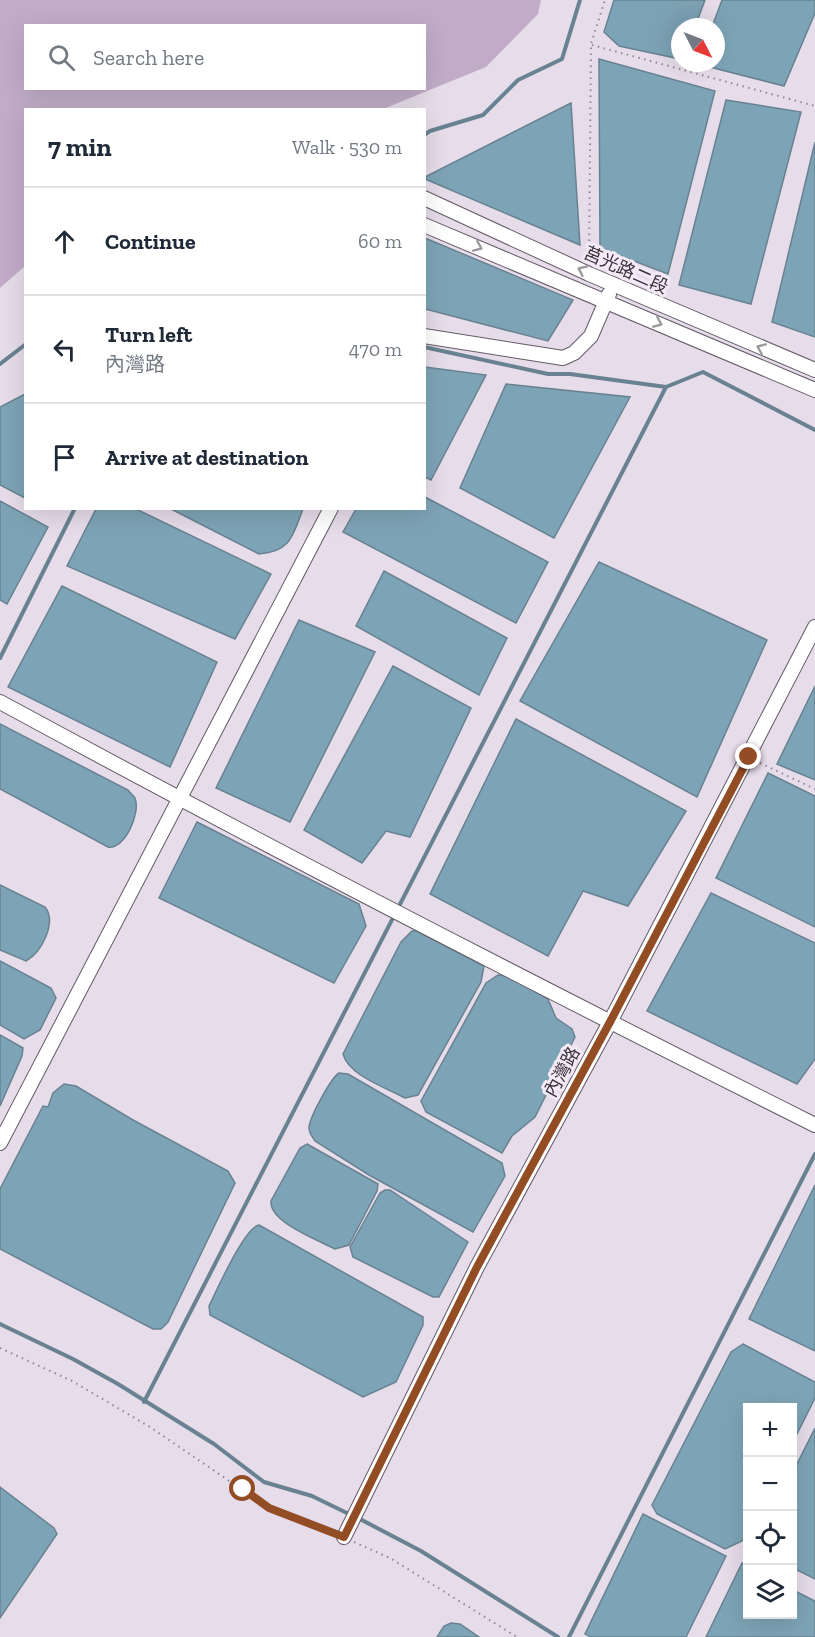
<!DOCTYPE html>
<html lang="en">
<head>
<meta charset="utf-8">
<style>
	body { margin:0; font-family:"Zilla Slab","Noto Sans TC",serif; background:#f2f2f3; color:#1f2937 }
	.controls { position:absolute; right:18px; bottom:18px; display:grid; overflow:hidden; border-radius:0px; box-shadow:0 6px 24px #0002 }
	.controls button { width:54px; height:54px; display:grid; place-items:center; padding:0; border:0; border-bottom:2px solid #e0e1e3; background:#fff; color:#1f2937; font:30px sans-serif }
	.compass { position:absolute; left:671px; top:18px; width:54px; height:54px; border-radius:50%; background:#fff; box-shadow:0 6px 24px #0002; rotate:132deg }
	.stop { position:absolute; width:18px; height:18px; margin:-14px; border:4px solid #934d25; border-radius:50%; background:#fff }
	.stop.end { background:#934d25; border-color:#fff; box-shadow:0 2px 6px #0008 }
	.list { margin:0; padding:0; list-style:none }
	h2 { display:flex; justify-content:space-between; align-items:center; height:78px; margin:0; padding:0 24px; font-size:26px }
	h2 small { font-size:20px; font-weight:400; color:#747a83 }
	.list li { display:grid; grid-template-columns:39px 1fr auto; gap:18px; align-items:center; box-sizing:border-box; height:108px; padding:0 24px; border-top:2px solid #e0e1e3 }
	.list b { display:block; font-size:22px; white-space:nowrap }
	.list p { margin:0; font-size:20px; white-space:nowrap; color:#747a83 }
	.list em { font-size:20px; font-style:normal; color:#747a83 }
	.icon { flex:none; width:33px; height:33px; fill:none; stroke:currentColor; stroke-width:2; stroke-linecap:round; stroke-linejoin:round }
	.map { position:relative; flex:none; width:815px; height:1637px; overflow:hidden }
	.search { position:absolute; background:#fff; box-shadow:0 6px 24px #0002; left:24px; top:24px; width:402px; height:66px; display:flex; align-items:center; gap:15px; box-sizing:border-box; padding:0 21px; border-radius:0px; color:#747a83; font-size:22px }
	.panel { position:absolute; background:#fff; box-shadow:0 6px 24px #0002; left:24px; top:108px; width:402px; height:402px; border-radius:0px }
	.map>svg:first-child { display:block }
	.green { fill:#c1acc7; fill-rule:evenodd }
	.water { fill:#7da4b6; stroke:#698291; stroke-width:1.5 }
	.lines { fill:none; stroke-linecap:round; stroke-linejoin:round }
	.stream { stroke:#698291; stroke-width:4 }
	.minor-casing { stroke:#635a66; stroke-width:16 }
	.path { stroke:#908993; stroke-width:2; stroke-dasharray:1.5 4.5; stroke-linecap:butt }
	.minor { stroke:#fff; stroke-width:14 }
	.oneway { stroke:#9c9a9c }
	.route { stroke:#934d25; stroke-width:8 }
	.labels { text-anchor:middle; stroke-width:6; stroke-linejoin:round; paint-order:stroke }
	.street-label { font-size:18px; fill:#39343a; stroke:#f4e9f7 }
</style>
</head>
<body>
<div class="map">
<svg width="815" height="1637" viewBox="0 0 815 1637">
	<rect width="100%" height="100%" fill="#e6dcea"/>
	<path class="green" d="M0,0H541L538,14L486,67L383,109L26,110L25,266L0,288ZM26,26H424V88H26Z"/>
	<g class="water">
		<polygon points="614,0 705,0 695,27 680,27 680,59 619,46 604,32"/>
		<polygon points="722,0 815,0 815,13 784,86 698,64 716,63 716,27 712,27"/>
		<polygon points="599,59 715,91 668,274 600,248"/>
		<polygon points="726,100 801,112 751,304 679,285"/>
		<polygon points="571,103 580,245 425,179 425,177"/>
		<polygon points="815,142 815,337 772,322"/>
		<polygon points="424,238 425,238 573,300 548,341 425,309"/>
		<polygon points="425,367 486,375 431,480 425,477"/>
		<polygon points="506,384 630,397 554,538 460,488"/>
		<polygon points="25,394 25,498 0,485 0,407"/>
		<polygon points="425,497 548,562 516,623 343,532 356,509 424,508"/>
		<polygon points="0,501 48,527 7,604 0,600"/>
		<polygon points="134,508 271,574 235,639 67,566 96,509"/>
		<path d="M171,509H303C293,535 291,552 259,554Z"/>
		<polygon points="599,562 767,640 697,797 520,701"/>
		<polygon points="384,571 507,638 479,695 356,626"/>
		<polygon points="62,586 217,662 170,767 8,687"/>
		<polygon points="299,620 375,652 290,822 216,788"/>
		<polygon points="393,666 471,708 410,837 386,831 362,863 304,830"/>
		<polygon points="815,686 815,780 777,764"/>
		<polygon points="516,719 686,811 628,906 583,891 548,956 430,894"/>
		<path d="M0,724L128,790C130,793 133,795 135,798C141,812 125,850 108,847L0,789Z"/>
		<polygon points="768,773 815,796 815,927 716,878"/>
		<polygon points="197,822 359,904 366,926 334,983 159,898"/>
		<path d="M0,885L45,907C57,922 42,952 26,961L0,950Z"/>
		<polygon points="711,893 815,943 815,1059 797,1084 647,1011"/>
		<path d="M412,931H417L484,966L481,982L418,1095L405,1098C387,1088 349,1076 343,1054L401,942Z"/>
		<polygon points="0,961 51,988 56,998 40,1030 24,1039 0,1025"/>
		<polygon points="498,975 508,976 548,999 556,1018 572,1029 575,1037 535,1117 512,1136 502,1153 426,1112 421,1101 486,983"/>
		<polygon points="0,1035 23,1048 22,1056 0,1106"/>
		<path d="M339,1073L348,1074L502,1163L505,1176L473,1232L369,1175L315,1141C312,1136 309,1133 309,1128C309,1118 331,1078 339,1073Z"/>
		<polygon points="64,1084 76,1086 133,1120 228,1171 235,1183 168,1322 161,1329 153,1329 0,1249 0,1189 43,1106 48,1107 53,1093"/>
		<path d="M307,1144L378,1184L377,1191L349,1245L335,1249C318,1240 269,1222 271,1201L300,1148Z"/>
		<polygon points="815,1185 815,1351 749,1319"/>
		<polygon points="385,1190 390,1190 468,1242 439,1297 433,1297 353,1257 350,1247 380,1193"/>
		<path d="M259,1225L423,1317V1325L396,1382L363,1397L210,1315L209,1306C217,1290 244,1228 259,1225Z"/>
		<polygon points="743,1344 815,1382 815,1398 793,1442 792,1408 748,1408 747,1529 742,1541 725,1549 657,1514 652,1505 731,1352"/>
		<polygon points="815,1428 815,1579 793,1568 793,1472"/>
		<polygon points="0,1487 54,1528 57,1534 0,1618"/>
		<polygon points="643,1514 726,1556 686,1637 591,1637 585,1634"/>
		<polygon points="742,1563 747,1566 748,1614 792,1614 793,1590 815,1601 815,1637 706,1637"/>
		<polygon points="451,1623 460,1624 479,1637 437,1637 444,1626"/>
	</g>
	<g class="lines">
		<g class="stream">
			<polyline points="424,135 430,131 483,115 518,80 562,59 580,0"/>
			<polyline points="424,347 548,374 570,374 666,387 703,372 815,430"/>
			<polyline points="0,364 26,344"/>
			<polyline points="0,658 75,508"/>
			<polyline points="0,1324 73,1359 118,1384 214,1444 264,1482 312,1496 351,1515"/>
			<polyline points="144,1402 666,387"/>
			<polyline points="358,1518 421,1551 558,1637"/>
			<polyline points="569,1637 815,1154"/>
		</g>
		<defs>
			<g id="minor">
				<polyline points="424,198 589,274 815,370"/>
				<polyline points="424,225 815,390"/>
				<polyline points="424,336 563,358 574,353 591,336 609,294"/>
				<path d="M0,702C269,848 541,988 815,1125"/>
				<polyline points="0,1143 331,508"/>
				<polyline points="344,1537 477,1267 610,1022 815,627"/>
			</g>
		</defs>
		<use href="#minor" class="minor-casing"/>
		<g class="path">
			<polyline points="592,45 815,106"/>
			<polyline points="589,259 591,44 605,0"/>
			<polyline points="760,763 815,789"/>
			<polyline points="0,1348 72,1381 150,1427 269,1508 332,1533"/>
			<polyline points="354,1542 390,1558 517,1637"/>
		</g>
		<use href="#minor" class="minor"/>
	</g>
	<defs><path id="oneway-chevron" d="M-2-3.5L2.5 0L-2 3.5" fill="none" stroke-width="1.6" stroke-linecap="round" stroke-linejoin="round" transform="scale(1.5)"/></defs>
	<g class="oneway">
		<use href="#oneway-chevron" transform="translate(478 247) rotate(23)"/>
		<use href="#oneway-chevron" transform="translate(582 270) rotate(-155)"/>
		<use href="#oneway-chevron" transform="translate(658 323) rotate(23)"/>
		<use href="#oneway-chevron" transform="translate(761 348) rotate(-157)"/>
	</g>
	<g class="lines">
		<polyline class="route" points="243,1489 269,1508 344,1537 477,1267 610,1022 749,757"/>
	</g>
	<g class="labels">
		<g class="street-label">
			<text transform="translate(626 270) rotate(24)" y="6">莒光路二段</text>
			<text transform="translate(562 1072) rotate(-61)" y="6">內灣路</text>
		</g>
	</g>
</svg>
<div class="controls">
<button>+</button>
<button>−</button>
<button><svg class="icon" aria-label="locate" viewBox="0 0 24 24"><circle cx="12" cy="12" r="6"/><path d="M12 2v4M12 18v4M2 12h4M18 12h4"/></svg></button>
<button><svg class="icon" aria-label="layers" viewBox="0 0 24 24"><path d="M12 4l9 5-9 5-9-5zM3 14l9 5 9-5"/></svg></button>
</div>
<svg class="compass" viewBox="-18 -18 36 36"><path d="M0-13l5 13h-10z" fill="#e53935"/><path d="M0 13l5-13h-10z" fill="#747a83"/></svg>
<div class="stop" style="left:243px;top:1489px"></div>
<div class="stop end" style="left:749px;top:757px"></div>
<div class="search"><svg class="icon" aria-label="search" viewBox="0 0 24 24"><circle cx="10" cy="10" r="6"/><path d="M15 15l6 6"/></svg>Search here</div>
<section class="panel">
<h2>7 min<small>Walk · 530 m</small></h2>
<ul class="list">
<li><svg class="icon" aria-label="ahead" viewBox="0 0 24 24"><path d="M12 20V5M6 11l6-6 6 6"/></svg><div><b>Continue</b></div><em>60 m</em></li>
<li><svg class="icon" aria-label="left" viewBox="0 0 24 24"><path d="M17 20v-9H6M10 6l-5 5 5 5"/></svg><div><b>Turn left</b><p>內灣路</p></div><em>470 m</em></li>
<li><svg class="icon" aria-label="arrive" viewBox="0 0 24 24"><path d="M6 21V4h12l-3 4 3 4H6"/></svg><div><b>Arrive at destination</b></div></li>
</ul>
</section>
</div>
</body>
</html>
